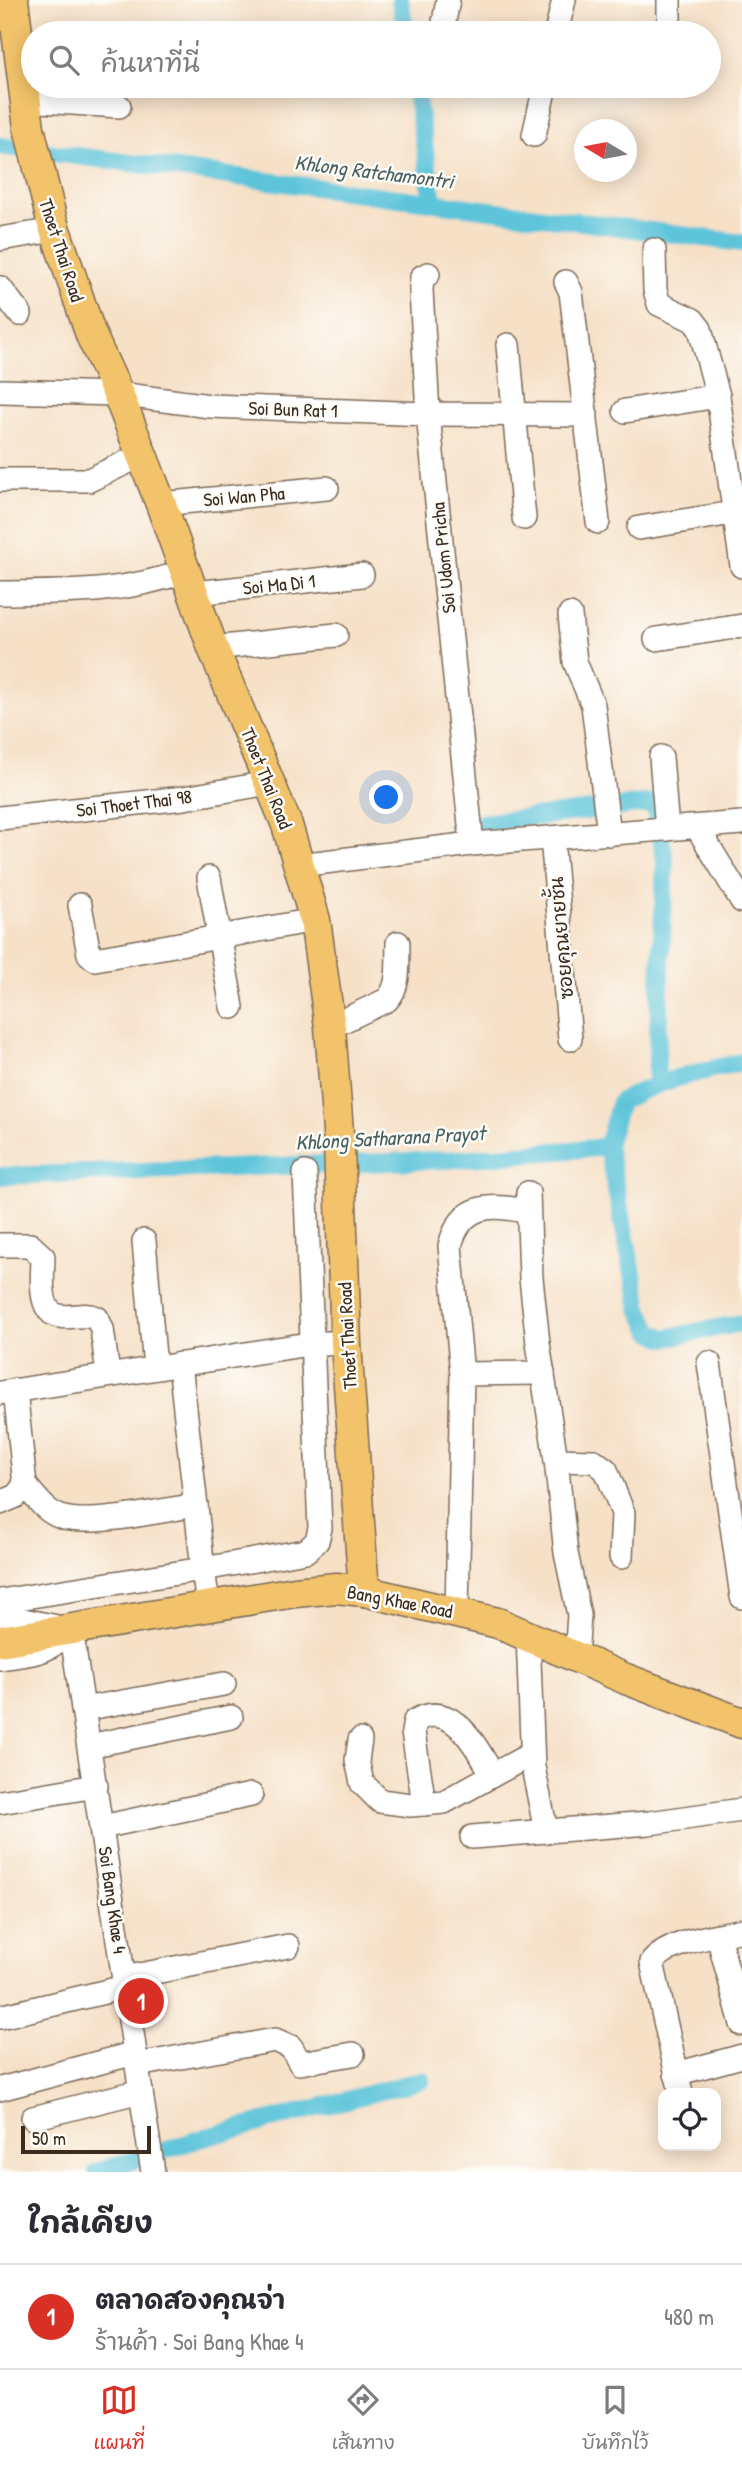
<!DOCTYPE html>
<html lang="th">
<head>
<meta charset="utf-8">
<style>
	body { margin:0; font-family:"Patrick Hand","Playpen Sans Thai",sans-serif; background:#f2f2f3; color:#2b2b33 }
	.controls { position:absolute; right:21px; bottom:21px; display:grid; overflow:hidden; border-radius:14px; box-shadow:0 4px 18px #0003 }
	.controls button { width:63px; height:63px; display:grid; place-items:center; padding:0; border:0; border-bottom:2px solid #e1e1e2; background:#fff; color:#2b2b33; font:35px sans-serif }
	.compass { position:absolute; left:574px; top:119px; width:63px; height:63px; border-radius:50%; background:#fff; box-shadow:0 4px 18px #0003; rotate:280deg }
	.scale { position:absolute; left:21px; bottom:18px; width:130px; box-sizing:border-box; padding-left:7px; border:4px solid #3b2a1e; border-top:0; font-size:19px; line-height:24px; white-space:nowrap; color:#3b2a1e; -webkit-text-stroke:5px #fdfcf7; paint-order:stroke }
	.you { position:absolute; left:387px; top:798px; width:24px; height:24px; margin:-18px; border:5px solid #fff; border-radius:50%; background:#1a73e8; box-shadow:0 0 0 10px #1a73e833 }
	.badge { display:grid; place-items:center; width:46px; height:46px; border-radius:50%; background:#d93025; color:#fff; font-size:23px; font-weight:700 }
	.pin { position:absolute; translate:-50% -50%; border:4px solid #fff; box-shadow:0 2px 7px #0006 }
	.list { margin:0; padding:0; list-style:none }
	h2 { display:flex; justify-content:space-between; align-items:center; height:91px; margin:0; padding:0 28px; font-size:30px }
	h2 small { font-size:23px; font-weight:400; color:#7c7c81 }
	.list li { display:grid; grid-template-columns:46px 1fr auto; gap:21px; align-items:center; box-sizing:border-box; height:105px; padding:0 28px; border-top:2px solid #e1e1e2 }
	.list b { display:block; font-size:26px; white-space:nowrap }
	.list p { margin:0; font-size:23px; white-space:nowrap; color:#7c7c81 }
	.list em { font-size:23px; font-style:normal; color:#7c7c81 }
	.icon { flex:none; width:38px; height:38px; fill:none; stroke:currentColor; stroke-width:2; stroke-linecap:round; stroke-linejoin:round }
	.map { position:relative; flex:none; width:742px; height:2172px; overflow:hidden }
	.search { position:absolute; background:#fff; box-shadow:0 4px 18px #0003; left:21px; right:21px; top:21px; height:77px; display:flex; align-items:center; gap:18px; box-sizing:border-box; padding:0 24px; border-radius:38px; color:#7c7c81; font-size:26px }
	.sheet { height:196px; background:#fff }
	nav { display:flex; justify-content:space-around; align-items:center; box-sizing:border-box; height:98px; border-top:2px solid #e1e1e2; background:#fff; font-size:19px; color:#7c7c81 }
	nav a { display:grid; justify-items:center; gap:4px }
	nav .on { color:#d93025 }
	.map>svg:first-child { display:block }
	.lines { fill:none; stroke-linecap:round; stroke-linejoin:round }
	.canal { stroke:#5dc4da; stroke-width:18 }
	.minor-casing { stroke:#7c6a59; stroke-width:26 }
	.major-casing { stroke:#7c6a59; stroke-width:33 }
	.minor { stroke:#fff; stroke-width:23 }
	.major { stroke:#f2c36a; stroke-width:30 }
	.labels { text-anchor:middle; stroke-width:5; stroke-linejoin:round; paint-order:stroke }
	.street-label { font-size:19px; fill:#3b2a1e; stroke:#fdfcf7 }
	.water-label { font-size:21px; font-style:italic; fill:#476060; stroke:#fdfcf7 }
</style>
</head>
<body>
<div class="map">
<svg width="742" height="2172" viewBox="0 0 742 2172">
	<rect width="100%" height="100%" fill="#fdfcf7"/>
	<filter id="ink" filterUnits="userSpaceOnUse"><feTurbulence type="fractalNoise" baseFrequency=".0143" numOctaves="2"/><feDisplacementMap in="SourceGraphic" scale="14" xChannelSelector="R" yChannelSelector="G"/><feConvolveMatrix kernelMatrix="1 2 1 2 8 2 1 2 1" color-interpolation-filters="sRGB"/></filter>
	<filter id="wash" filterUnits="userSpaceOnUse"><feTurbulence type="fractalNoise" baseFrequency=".00686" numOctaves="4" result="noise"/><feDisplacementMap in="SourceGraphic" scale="28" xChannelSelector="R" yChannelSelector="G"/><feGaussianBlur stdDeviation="1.57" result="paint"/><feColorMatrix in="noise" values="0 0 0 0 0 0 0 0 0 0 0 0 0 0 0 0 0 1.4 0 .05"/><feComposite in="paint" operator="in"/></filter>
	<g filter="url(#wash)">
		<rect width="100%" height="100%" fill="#f6e0c6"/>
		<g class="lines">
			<g class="canal">
				<polyline points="400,0 406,33"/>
				<polyline points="415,86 433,202"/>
				<polyline points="0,146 742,243"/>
				<polyline points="481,823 654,803 665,860 656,1085"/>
				<polyline points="607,1145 640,1309 651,1331 665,1338 742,1323"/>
				<path d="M0,1176L446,1160L595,1148L607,1145L620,1102C657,1080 700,1072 742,1062"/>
				<polyline points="97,2172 203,2138 422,2080"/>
			</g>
		</g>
	</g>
	<g filter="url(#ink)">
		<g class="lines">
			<defs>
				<g id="minor">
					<polyline points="442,33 448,0"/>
					<polyline points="556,33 564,0"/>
					<polyline points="669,33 669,0"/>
					<polyline points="25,100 119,106"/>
					<polyline points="534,135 545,86"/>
					<polyline points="0,239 55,230"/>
					<polyline points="654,250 655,290 659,304 693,320 700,329 718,396 742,566"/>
					<polyline points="428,274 422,277 421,290 428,414 472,844"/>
					<polyline points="566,282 571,292 598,522"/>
					<polyline points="0,288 20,314"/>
					<polyline points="508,345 524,518"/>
					<polyline points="0,391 118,394 210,406 428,414 586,415"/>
					<polyline points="625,411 718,396"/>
					<polyline points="0,480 89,480 142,455"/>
					<polyline points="161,504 327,488"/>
					<polyline points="639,528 733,513"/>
					<path d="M0,593C68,592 120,594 186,571"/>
					<polyline points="195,593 362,575"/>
					<polyline points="570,615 575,662 593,705 609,834"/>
					<polyline points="656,639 742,626"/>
					<polyline points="213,648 336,635"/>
					<polyline points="661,757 667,829"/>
					<polyline points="0,818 184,798 268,783"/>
					<polyline points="697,827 742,901"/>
					<polyline points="552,838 570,1039"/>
					<polyline points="299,865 472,844 742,823"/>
					<polyline points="209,878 232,1007"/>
					<polyline points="80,905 89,954 95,959 315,920"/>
					<path d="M330,1027L387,1000C401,985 397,963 398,943"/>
					<polyline points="528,1193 531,1278 538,1343 556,1460 566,1553 579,1615 576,1657"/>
					<polyline points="144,1241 155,1368"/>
					<path d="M0,1245H30L43,1257C43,1273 37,1312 59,1316C73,1319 83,1312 97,1318L102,1329L108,1374"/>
					<polyline points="709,1363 742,1597"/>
					<polyline points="180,1364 203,1569 306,1551 317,1541 320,1528 305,1173"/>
					<path d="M462,1374L450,1246C461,1203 491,1203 528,1212"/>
					<polyline points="0,1393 315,1343 329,1343"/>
					<polyline points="556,1460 594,1461 606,1470 623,1513 621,1557"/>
					<path d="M25,1485C35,1496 45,1512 61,1517C89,1527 163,1510 196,1505"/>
					<polyline points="0,1503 16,1496 25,1485 15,1390"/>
					<polyline points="0,1601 203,1569 208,1605"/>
					<polyline points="457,1612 462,1374 543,1373"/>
					<polyline points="0,1623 23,1620 57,1627"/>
					<polyline points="71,1629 153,2172"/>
					<polyline points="528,1634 533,1767 546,1831"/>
					<path d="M0,1658C32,1653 48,1655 71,1629"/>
					<polyline points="83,1709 224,1684"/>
					<polyline points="360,1740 357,1760 362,1783 380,1801 411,1805 444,1802 531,1754"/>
					<polyline points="89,1746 231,1717"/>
					<polyline points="0,1802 96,1786"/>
					<path d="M424,1804L413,1732L415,1721C453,1699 475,1746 492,1773"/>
					<polyline points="102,1827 251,1795"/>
					<polyline points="472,1837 649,1823 742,1810"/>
					<polyline points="718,1936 742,2024"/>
					<polyline points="124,1978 288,1946"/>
					<polyline points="0,2017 125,1987"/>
					<polyline points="137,2065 275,2040 291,2047 300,2063 353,2054"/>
					<polyline points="676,2074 742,2056"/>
					<polyline points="0,2089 135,2053"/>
					<path d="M681,2093L652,1962C670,1940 715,1937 742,1930"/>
					<polyline points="33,2118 141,2091"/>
				</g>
				<g id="major">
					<polyline points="13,0 29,128 52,221 91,335 118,394 161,504 213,648 287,825 315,920 330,1027 339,1145 346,1344 364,1591"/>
					<polyline points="0,1641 295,1592 336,1588 364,1591 498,1623 626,1679 742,1723"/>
				</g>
			</defs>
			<use href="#minor" class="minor-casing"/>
			<use href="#major" class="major-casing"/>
			<use href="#minor" class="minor"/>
			<use href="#major" class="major"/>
		</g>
	</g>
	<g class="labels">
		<g class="street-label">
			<text transform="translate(62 250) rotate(72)" y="7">Thoet Thai Road</text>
			<text transform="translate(293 409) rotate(2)" y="7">Soi Bun Rat 1</text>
			<text transform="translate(244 496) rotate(-5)" y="7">Soi Wan Pha</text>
			<text transform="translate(443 558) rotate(-96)" y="7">Soi Udom Pricha</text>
			<text transform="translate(279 584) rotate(-6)" y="7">Soi Ma Di 1</text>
			<text transform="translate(267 778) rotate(68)" y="7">Thoet Thai Road</text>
			<text transform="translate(134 803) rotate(-7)" y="7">Soi Thoet Thai 98</text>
			<text transform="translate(561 938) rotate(-95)" y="7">ซอยคุณยายชั้น</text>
			<text transform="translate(347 1336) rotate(-93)" y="7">Thoet Thai Road</text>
			<text transform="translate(400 1601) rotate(11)" y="7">Bang Khae Road</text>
			<text transform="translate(113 1900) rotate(82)" y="7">Soi Bang Khae 4</text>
		</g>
		<g class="water-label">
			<text transform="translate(374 172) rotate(7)" y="7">Khlong Ratchamontri</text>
			<text transform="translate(390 1138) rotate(-3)" y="7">Khlong Satharana Prayot</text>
		</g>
	</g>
</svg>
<div class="controls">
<button><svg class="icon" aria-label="locate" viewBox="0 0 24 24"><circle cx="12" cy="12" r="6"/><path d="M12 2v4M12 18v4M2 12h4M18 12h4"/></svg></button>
</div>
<svg class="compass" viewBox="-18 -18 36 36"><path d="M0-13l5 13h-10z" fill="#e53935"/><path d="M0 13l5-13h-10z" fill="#7c7c81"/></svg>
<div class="scale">50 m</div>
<div class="you"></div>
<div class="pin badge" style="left:141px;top:2001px">1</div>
<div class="search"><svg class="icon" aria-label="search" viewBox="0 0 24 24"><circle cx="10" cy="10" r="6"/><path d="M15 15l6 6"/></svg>ค้นหาที่นี่</div>
</div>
<section class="sheet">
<h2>ใกล้เคียง<small></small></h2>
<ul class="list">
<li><span class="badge">1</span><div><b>ตลาดสองคุณจ่า</b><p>ร้านค้า · Soi Bang Khae 4</p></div><em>480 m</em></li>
</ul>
</section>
<nav>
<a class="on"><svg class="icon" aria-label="map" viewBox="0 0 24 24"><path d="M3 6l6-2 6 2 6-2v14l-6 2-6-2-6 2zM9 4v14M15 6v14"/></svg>แผนที่</a>
<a><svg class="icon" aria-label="directions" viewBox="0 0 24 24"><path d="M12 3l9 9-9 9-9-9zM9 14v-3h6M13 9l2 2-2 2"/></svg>เส้นทาง</a>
<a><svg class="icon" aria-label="saved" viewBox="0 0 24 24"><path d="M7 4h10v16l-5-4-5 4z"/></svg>บันทึกไว้</a>
</nav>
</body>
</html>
